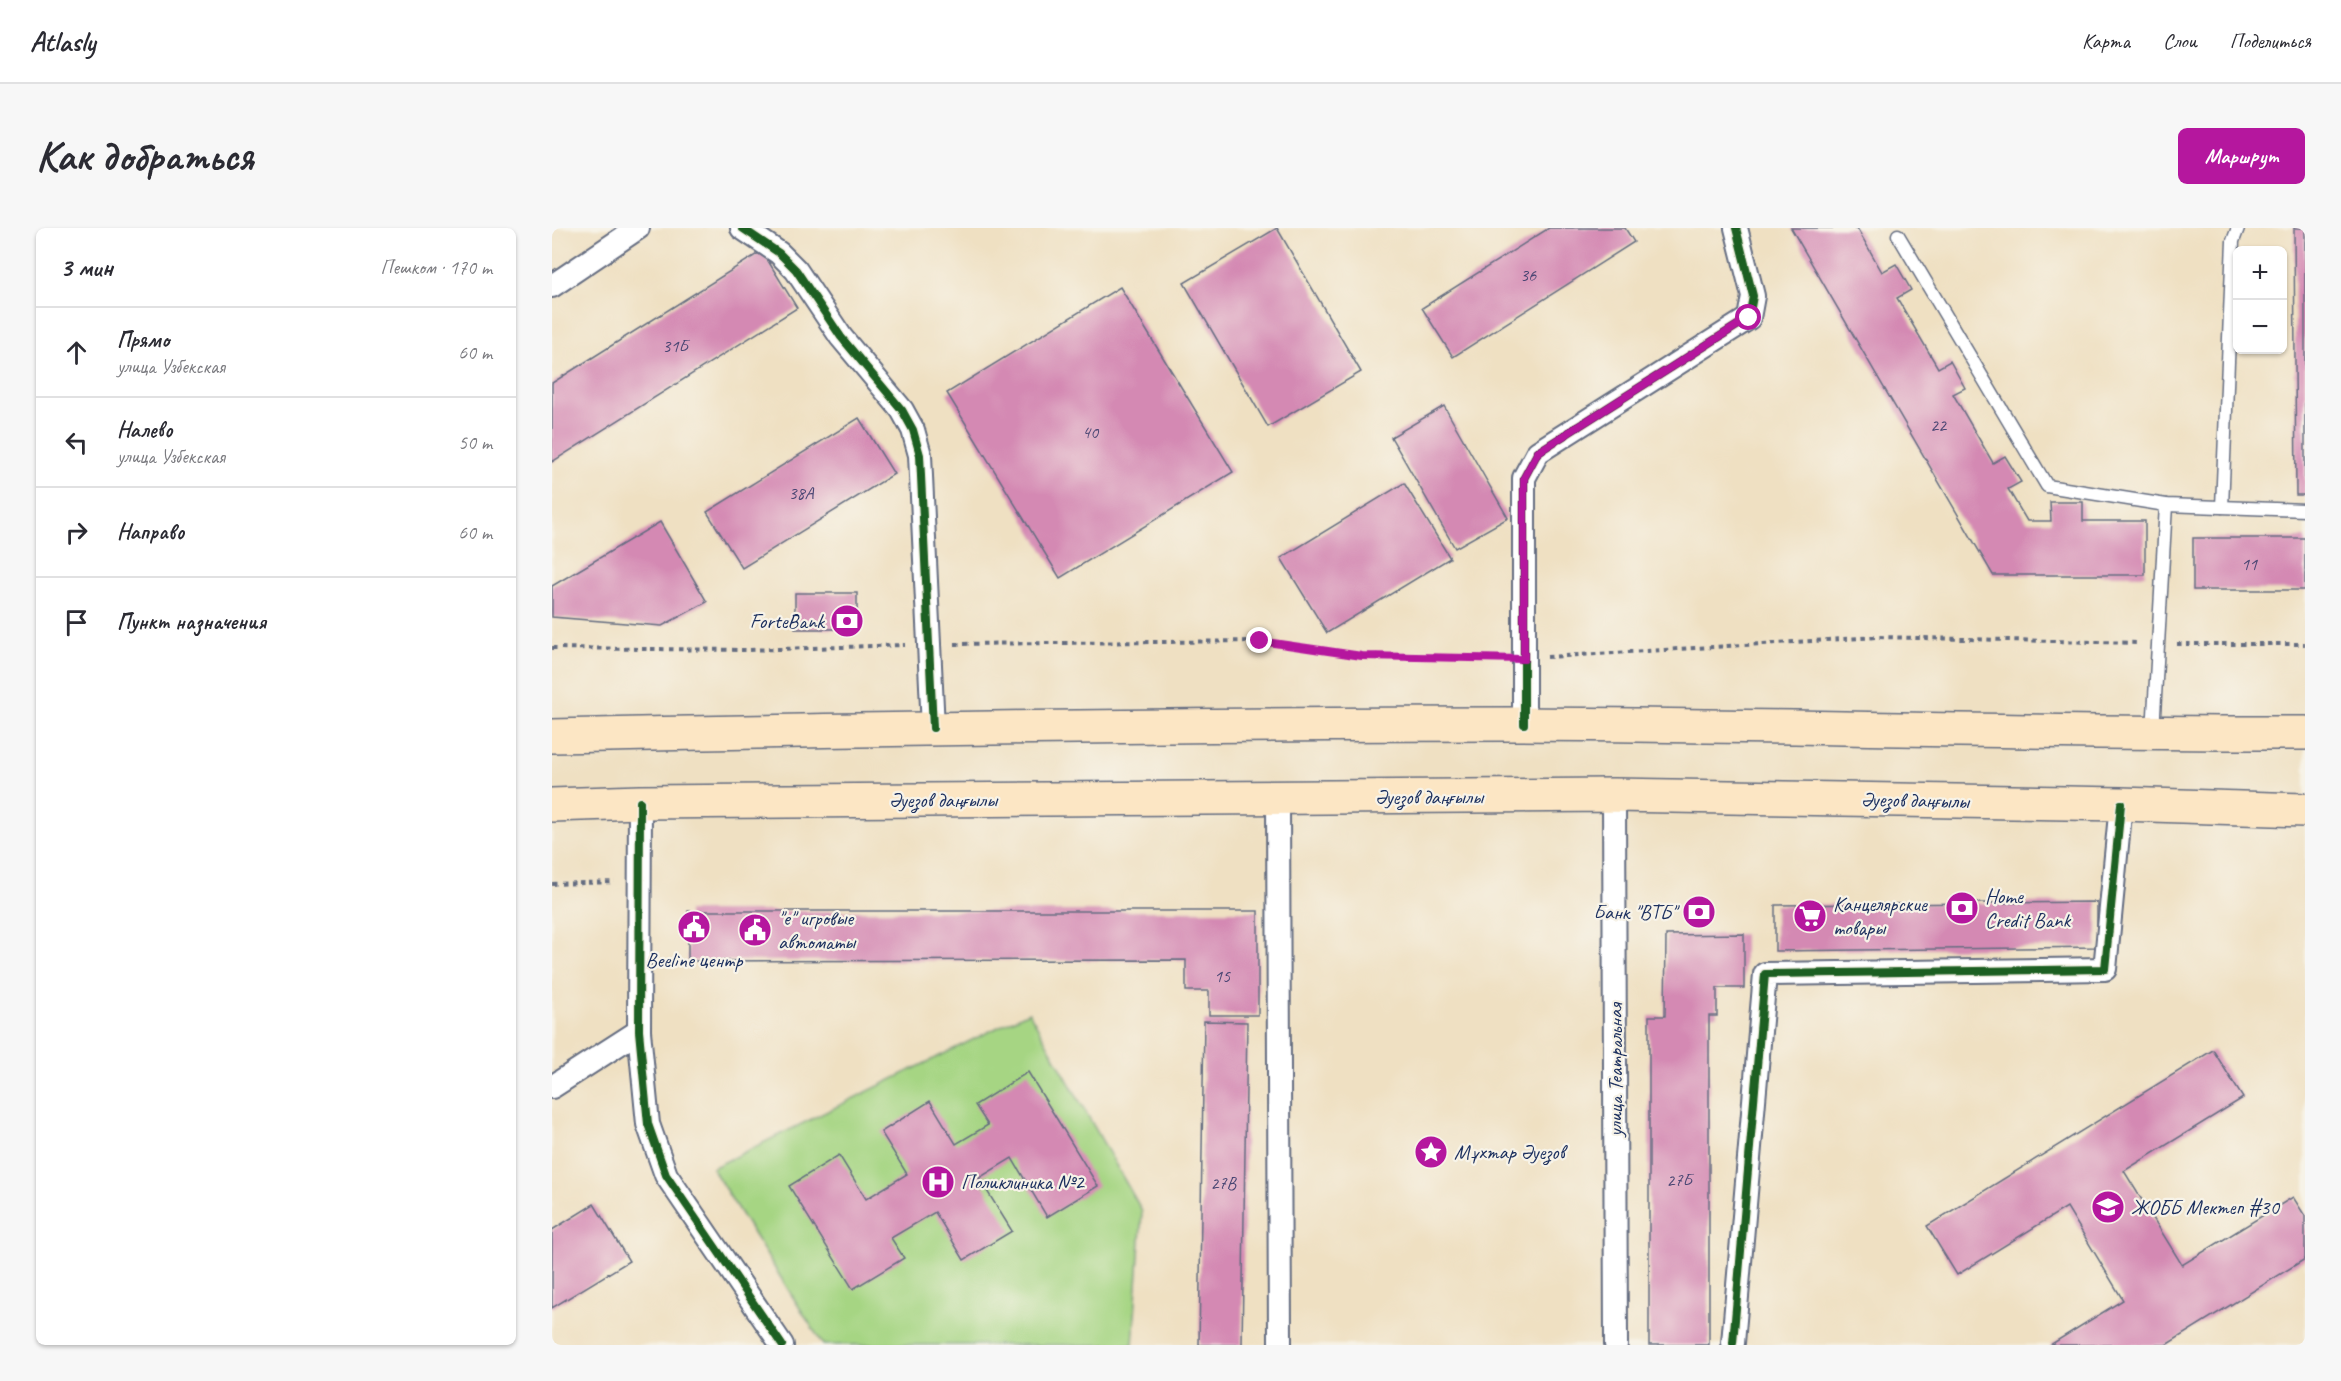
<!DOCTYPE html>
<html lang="ru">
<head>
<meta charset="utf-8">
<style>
	body { margin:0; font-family:Caveat,sans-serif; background:#f7f7f7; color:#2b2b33 }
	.controls { position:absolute; right:18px; top:18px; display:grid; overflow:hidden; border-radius:9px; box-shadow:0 2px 4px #0004 }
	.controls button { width:54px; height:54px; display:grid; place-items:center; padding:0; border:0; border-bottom:2px solid #e1e1e2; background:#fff; color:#2b2b33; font:30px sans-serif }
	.stop { position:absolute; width:18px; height:18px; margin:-14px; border:4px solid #b5179e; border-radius:50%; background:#fff }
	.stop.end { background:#b5179e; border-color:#fff; box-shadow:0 2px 6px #0008 }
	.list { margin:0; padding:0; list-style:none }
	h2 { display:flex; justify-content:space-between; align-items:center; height:78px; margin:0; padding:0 24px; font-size:26px }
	h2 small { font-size:20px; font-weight:400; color:#7c7c81 }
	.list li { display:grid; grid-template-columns:39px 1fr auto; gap:18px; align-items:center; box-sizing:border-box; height:90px; padding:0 24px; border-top:2px solid #e1e1e2 }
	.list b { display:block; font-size:22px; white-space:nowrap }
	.list p { margin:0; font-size:20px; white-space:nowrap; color:#7c7c81 }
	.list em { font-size:20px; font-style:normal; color:#7c7c81 }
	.icon { flex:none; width:33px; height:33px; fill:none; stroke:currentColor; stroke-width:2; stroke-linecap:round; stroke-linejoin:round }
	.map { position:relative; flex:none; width:1753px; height:1117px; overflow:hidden; border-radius:9px }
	header { display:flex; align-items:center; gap:36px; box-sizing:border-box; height:84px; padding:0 30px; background:#fff; border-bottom:2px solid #e1e1e2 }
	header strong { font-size:28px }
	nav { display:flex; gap:33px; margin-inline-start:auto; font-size:21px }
	.intro { display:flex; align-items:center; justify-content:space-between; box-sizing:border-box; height:144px; padding:0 36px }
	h1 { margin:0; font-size:42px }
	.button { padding:15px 27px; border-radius:9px; background:#b5179e; color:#fff; font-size:21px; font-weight:700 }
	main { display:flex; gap:36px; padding:0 36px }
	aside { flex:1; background:#fff; border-radius:9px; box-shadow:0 2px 4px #0004 }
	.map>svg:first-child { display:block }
	.green { fill:#a6d583; stroke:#608270; stroke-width:1.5 }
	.building { fill:#d489b3 }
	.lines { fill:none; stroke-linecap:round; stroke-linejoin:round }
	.lane-casing { stroke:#656d81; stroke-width:15 }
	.street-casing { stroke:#656d81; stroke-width:26 }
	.secondary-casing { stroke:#656d81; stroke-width:36 }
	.path { stroke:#656d81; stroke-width:4; stroke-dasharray:4.5 4.5; stroke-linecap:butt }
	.lane { stroke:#fff; stroke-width:12 }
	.street { stroke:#fff; stroke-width:22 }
	.secondary { stroke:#fce6c4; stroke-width:33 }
	.cycleway-casing { stroke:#f7f3e8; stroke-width:11 }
	.cycleway { stroke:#1b5e20; stroke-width:8 }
	.route { stroke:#b5179e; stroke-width:8 }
	.labels { text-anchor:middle; stroke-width:4.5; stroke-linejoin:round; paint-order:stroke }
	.number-label { font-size:18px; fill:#494673 }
	.poi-label { font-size:21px; fill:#1b2f5e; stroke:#f7f3e8; text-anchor:start }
	.street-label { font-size:21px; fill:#1b2f5e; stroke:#f7f3e8 }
</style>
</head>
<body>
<header>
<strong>Atlasly</strong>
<nav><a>Карта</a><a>Слои</a><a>Поделиться</a></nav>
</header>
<div class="intro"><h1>Как добраться</h1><a class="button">Маршрут</a></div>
<main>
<aside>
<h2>3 мин<small>Пешком · 170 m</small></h2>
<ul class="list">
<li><svg class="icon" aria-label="ahead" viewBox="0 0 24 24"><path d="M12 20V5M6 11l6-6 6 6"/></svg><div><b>Прямо</b><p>улица Узбекская</p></div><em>60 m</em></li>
<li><svg class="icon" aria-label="left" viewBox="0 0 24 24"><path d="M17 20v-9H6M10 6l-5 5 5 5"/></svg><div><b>Налево</b><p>улица Узбекская</p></div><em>50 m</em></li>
<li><svg class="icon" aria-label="right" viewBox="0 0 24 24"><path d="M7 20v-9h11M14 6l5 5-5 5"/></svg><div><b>Направо</b></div><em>60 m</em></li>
<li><svg class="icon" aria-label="arrive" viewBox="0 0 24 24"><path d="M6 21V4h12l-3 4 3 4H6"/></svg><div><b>Пункт назначения</b></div></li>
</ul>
</aside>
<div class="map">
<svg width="1753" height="1117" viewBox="0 0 1753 1117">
	<rect width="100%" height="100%" fill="#f7f3e8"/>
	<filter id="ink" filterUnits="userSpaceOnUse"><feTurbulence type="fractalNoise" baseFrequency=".0167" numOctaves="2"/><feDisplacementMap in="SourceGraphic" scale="12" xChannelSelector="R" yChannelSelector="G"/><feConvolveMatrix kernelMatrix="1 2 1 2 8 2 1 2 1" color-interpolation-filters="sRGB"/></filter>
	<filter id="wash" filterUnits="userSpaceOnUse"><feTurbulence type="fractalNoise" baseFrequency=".008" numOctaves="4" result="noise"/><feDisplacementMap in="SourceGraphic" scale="24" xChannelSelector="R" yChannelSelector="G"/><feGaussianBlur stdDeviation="1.35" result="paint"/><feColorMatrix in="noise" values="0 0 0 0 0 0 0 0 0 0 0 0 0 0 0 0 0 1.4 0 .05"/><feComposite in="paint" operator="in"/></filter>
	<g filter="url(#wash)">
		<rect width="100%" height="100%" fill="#efe0c2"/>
		<polygon class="green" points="477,784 590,983 581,1117 271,1117 160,940"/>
		<g id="blocks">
			<g class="building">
				<polygon points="725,0 809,144 716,199 632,55"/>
				<polygon points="997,0 1073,0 1082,14 901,129 870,80"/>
				<polygon points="1239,0 1305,0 1330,44 1344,36 1359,62 1345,70 1386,140 1398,133 1413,160 1401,166 1441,235 1453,228 1469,254 1456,261 1475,293 1499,293 1498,274 1531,274 1531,293 1593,293 1593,347 1441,347"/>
				<polygon points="1742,0 1753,0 1753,267 1744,267"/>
				<polygon points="210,23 245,80 0,234 0,155"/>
				<polygon points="568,59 681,244 508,350 395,165"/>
				<polygon points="892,178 956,290 903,320 839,209"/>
				<polygon points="307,190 342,246 190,340 155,284"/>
				<polygon points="852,255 898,330 775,405 729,330"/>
				<polygon points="108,294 155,374 110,398 0,389 0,358"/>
				<rect x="1641" y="310" width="112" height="52"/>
				<rect x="243" y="365" width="62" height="36"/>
				<polygon points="1545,674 1545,719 1223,723 1223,677"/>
				<polygon points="136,683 706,683 706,787 657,787 657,763 634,763 634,732 136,733"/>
				<polygon points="1192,706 1192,760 1165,760 1165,788 1157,788 1157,1117 1097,1117 1097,788 1113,788 1114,707"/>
				<polygon points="652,793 695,794 690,1117 647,1117"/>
				<polygon points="1661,822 1691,870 1572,943 1630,1037 1741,969 1753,988 1753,1031 1614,1117 1498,1117 1571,1072 1515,979 1405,1047 1375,998"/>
				<polygon points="476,844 546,958 495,989 460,930 427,950 460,1003 412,1032 383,984 339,1010 352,1030 301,1061 237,958 287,927 314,971 355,946 329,904 378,873 404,916 436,897 423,877"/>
				<polygon points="42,976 77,1033 0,1080 0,1002"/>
			</g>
		</g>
	</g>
	<g filter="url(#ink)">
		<use href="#blocks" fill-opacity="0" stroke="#656d81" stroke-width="1.5"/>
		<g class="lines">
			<defs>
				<g id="lane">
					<polyline points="1346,7 1495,258 1614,277 1753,282"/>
					<polyline points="1670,279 1681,13 1686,0"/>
					<polyline points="1601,504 1614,277"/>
				</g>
				<g id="street">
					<polyline points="190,0 227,25 244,42 289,109 350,182 361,202 368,227 381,500"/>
					<polyline points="0,58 86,0"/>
					<polyline points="972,496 972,250 986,224 1197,90 1201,68 1184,0"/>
					<polyline points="1062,567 1064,1117"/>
					<polyline points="726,570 728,1117"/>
					<polyline points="88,574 87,803 96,896 114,947 230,1117"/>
					<polyline points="0,859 87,803"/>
					<polyline points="1181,1115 1213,746 1553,741 1569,576"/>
				</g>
				<g id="secondary">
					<path d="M0,508C323,501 646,496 969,496C1230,497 1492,506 1753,505"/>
					<polyline points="0,577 88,574 1062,567 1569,576 1753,582"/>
				</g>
			</defs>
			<use href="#lane" class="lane-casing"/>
			<use href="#street" class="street-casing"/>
			<use href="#secondary" class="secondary-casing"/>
			<g class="path">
				<polyline points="403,416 708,413 810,428 949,430"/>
				<polyline points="1625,416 1753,416"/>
				<polyline points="0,420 195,422 353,417"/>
				<polyline points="995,429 1325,409 1587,415"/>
				<polyline points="0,656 63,654"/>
			</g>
			<use href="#lane" class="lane"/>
			<use href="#street" class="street"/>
			<use href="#secondary" class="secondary"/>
			<defs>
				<g id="cycleway">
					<polyline points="190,0 227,25 244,42 289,109 350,182 361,202 368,227 381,500"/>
					<polyline points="972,496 972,250 986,224 1197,90 1201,68 1184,0"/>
					<polyline points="88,574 87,803 96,896 114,947 230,1117"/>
					<polyline points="1181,1115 1213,746 1553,741 1569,576"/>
				</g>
			</defs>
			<use href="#cycleway" class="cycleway-casing"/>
			<use href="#cycleway" class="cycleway"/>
		</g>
	</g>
	<g class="lines" filter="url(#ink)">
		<polyline class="route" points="708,413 810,428 972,431 972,250 986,224 1197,90"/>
	</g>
	<defs>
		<symbol id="bank-disc" viewBox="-11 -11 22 22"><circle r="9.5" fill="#b5179e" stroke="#f7f3e8"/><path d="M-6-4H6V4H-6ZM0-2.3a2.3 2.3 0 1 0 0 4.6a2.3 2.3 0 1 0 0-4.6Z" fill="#fff"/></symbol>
		<symbol id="supermarket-disc" viewBox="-11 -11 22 22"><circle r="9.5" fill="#b5179e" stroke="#f7f3e8"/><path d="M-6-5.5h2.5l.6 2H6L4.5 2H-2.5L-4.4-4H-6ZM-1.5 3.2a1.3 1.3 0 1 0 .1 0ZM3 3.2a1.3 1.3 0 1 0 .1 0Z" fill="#fff"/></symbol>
		<symbol id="civic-disc" viewBox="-11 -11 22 22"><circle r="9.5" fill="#b5179e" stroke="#f7f3e8"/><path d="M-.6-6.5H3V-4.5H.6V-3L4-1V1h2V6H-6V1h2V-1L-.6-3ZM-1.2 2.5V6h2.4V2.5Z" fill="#fff"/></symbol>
		<symbol id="sight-disc" viewBox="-11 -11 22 22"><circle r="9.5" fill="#b5179e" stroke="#f7f3e8"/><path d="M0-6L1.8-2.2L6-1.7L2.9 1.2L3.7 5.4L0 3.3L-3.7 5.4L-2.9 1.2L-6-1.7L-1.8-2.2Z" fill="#fff"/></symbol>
		<symbol id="hospital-disc" viewBox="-11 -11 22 22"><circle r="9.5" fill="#b5179e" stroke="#f7f3e8"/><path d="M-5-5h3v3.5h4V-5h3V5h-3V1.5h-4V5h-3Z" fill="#fff"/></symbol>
		<symbol id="school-disc" viewBox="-11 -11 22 22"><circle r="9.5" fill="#b5179e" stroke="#f7f3e8"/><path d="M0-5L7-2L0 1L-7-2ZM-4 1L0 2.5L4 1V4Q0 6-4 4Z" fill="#fff"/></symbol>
	</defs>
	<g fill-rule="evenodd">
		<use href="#bank-disc" x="276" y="374" width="38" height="38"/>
		<use href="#bank-disc" x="1391" y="661" width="38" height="38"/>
		<use href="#bank-disc" x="1128" y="665" width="38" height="38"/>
		<use href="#supermarket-disc" x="1239" y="669" width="38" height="38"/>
		<use href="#civic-disc" x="123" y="680" width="38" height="38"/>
		<use href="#civic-disc" x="184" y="683" width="38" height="38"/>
		<use href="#sight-disc" x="860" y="905" width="38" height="38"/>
		<use href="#hospital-disc" x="367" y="935" width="38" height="38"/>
		<use href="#school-disc" x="1537" y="960" width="38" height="38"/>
	</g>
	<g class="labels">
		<g class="number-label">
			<text x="976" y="53">36</text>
			<text x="123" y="124">31Б</text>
			<text x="1386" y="203">22</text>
			<text x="538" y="210">40</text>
			<text x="249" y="271">38А</text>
			<text x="1697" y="342">11</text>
			<text x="670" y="754">15</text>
			<text x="1127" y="958">27Б</text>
			<text x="671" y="961">27В</text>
		</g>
		<g class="poi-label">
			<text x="272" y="400" text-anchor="end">ForteBank</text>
			<text x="1433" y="675">Home<tspan x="1433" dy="24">Credit Bank</tspan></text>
			<text x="1281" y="683">Канцелярские<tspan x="1281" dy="24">товары</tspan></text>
			<text x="1124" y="691" text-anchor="end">Банк "ВТБ"</text>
			<text x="226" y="697">"е" игровые<tspan x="226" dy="24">автоматы</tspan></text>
			<text x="142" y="739" text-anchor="middle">Beeline центр</text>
			<text x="902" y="931">Мұхтар Әуезов</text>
			<text x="409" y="961">Поликлиника №2</text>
			<text x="1579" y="986">ЖОББ Мектеп #30</text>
		</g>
		<g class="street-label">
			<text x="877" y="576">Әуезов даңғылы</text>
			<text x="391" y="579">Әуезов даңғылы</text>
			<text transform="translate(1363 572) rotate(1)" y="7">Әуезов даңғылы</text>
			<text transform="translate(1063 842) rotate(-90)" y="7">улица Театральная</text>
		</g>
	</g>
</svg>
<div class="controls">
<button>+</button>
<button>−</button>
</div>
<div class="stop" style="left:1197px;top:90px"></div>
<div class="stop end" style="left:708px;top:413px"></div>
</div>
</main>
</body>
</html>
